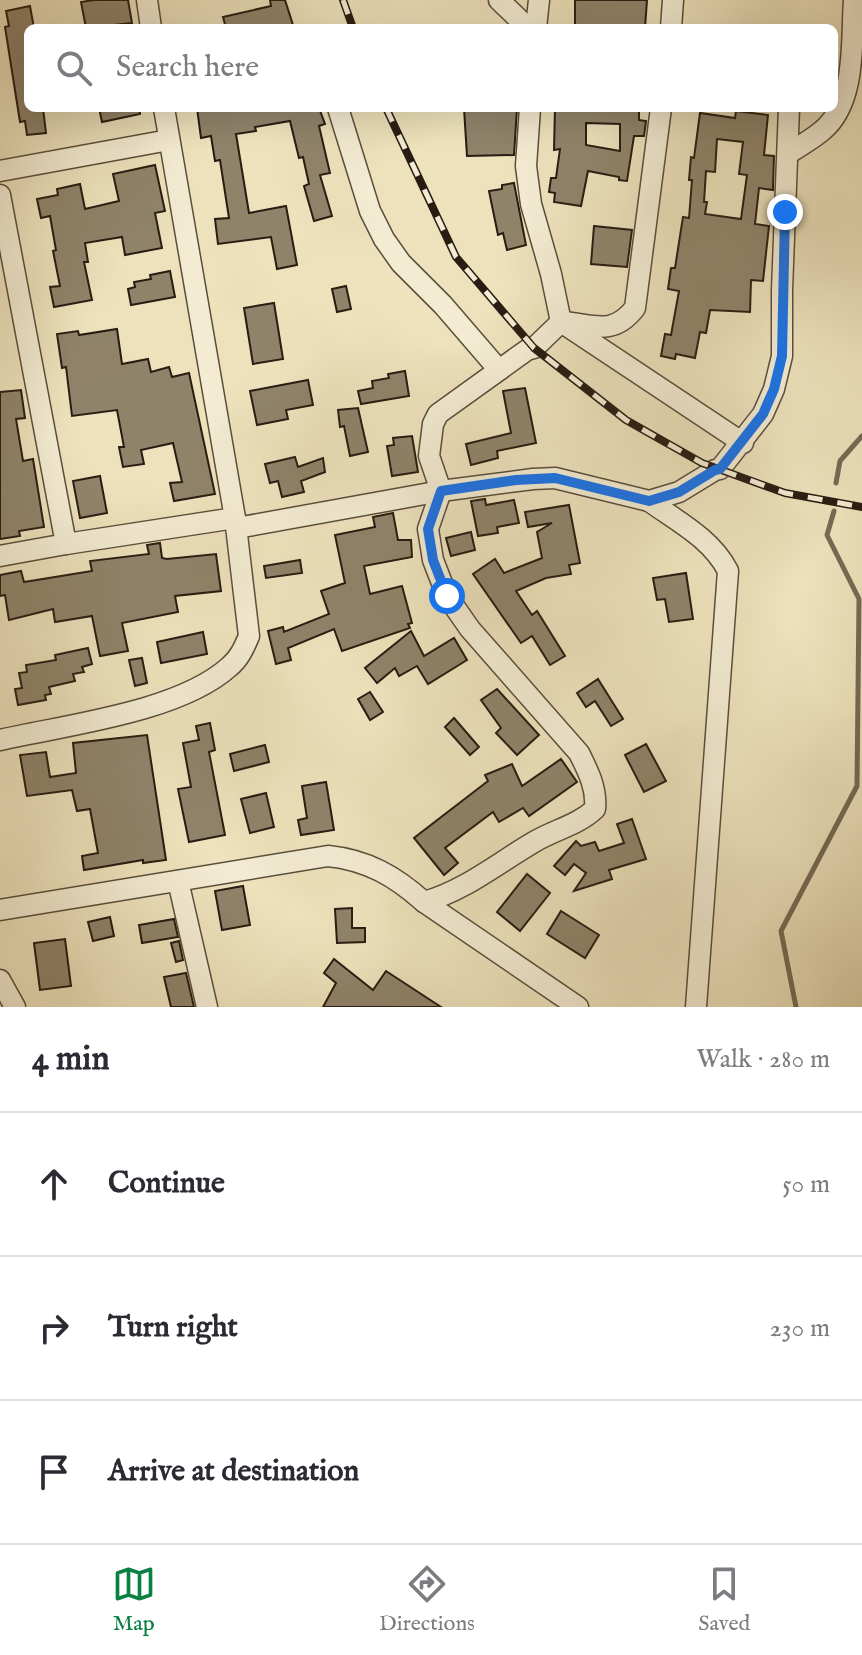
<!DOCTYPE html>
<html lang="en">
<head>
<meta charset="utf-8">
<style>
	body { margin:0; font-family:"IM FELL English",serif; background:#f2f2f3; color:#2b2b33 }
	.stop { position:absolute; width:24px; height:24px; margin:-18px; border:6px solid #1a73e8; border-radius:50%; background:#fff }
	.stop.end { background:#1a73e8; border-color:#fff; box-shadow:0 2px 8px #0008 }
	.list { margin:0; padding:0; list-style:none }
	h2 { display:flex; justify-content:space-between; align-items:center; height:104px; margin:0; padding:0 32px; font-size:34px }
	h2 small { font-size:26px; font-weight:400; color:#7c7c81 }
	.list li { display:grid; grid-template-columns:52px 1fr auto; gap:24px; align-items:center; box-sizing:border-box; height:144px; padding:0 32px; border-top:2px solid #e1e1e2 }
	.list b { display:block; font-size:30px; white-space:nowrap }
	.list em { font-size:26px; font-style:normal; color:#7c7c81 }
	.icon { flex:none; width:44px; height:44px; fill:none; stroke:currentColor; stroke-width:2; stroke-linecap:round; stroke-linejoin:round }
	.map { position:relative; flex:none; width:862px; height:1007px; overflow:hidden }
	.search { position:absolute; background:#fff; box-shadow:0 8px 32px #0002; left:24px; right:24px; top:24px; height:88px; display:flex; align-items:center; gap:20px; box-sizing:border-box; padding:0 28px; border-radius:12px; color:#7c7c81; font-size:30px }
	.sheet { height:536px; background:#fff }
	nav { display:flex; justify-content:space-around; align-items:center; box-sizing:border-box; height:112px; border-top:2px solid #e1e1e2; background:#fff; font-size:22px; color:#7c7c81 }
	nav a { display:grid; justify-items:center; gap:4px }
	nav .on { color:#0b8043 }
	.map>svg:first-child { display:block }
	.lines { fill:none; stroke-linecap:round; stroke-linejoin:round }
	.stream { stroke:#766b55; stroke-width:5 }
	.building { fill:#8f836a; stroke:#291c12; stroke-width:2; fill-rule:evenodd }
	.minor-casing { stroke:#5a4e3c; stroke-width:23 }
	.minor { stroke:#f3ecd3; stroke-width:20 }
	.rail-casing { stroke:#291c12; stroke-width:8 }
	.rail { stroke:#f3ecd3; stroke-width:5; stroke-dasharray:15; stroke-linecap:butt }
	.route { stroke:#1a73e8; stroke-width:10 }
</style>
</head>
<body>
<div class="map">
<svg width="862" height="1007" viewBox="0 0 862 1007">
	<rect width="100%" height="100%" fill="#ede2bc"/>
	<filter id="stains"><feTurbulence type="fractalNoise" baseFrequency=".0025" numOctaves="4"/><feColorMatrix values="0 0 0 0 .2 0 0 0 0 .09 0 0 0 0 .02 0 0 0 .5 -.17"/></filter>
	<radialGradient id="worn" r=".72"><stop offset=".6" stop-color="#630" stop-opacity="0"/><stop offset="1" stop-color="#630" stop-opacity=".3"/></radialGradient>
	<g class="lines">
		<g class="stream">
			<polyline points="836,483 840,461 862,436"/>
			<polyline points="796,1007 781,931 857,786 859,599 827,535 834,511"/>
		</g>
	</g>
	<g class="building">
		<polygon points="94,0 128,0 132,23 86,28 81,2"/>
		<polygon points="270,0 285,0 294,28 226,28 223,17 271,6"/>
		<polygon points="575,0 647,0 645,28 575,28"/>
		<polygon points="30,6 34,28 28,28 28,108 43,108 46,133 27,135 25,121 20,122 5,27 9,26 6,11"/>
		<polygon points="99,108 140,108 140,114 102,122"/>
		<polygon points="197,108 319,108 325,124 319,126 330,173 320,175 332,216 314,221 304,186 309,184 303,157 299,158 290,121 255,127 256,131 236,134 249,213 286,206 297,265 277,269 271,237 218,244 215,219 229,218 220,160 215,161 211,136 201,138"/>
		<polygon points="464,108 517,108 514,155 467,156"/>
		<path d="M555,108L639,109V120L646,121L644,136H634L627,181L619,180V177L588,171L581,206L554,202L555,193L549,192L551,178H556L560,149L554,150ZM586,123L620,124V151L586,145Z"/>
		<path d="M736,111L768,115L764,155L774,156L773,187V190L759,188L755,224L769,226L763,281L751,280L750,312L710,310L706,333L700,332L695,358L676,354L675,359L661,356L665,334L671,335L679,291L668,289L671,268H675L683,217L689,218L692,180H689L691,157L694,158L700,113L735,118ZM717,139L743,142L739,174L747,175L741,219L705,214L707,202H704L706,171L715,172Z"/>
		<polygon points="155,165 165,211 155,213 162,248 125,255 122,237 85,243 88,262 84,262 92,300 54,307 50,287 60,286 53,251 56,250 50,216 41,218 37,199 58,195 57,189 80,184 85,209 119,201 113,174"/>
		<polygon points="514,183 526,245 507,250 503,233 498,235 489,191 502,189 502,185"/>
		<polygon points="594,226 632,230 627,267 591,264"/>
		<polygon points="170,271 175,297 131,305 128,289 135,287 134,282 151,279 150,275"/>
		<polygon points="346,286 351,309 337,312 332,289"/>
		<polygon points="274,303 283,359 253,364 244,308"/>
		<polygon points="117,329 122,364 148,359 151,372 169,367 172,377 189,373 215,494 174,501 170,483 182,482 173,443 141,450 144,464 123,467 119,447 124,447 117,410 72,416 66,367 62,368 57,334 78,331 79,335"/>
		<polygon points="405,371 409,396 361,404 358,391 373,388 372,381 389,378 388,374"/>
		<polygon points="308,380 313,405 286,410 288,419 257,425 250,391"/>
		<polygon points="525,388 536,443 497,451 498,458 471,465 466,444 511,433 503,391"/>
		<polygon points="21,390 25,418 16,419 23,461 33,459 44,527 19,531 20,536 0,539 0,392"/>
		<polygon points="358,408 368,452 350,456 344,426 340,427 338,410"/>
		<polygon points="412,436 418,472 392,476 387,446 394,445 393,438"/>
		<polygon points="295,457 298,467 323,458 325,472 301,481 304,492 282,497 278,481 270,483 265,464"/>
		<polygon points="100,476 107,513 80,518 73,481"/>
		<polygon points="485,499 486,505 514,500 519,523 497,527 498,533 478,536 471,501"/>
		<polygon points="569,505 580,563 569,565 571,574 546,578 516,591 532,615 537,611 565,656 550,665 532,636 521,643 473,574 495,559 504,573 542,558 537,532 552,523 528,527 525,512"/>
		<polygon points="393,513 398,540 411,540 412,557 364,566 370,594 402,586 412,623 408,624 410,628 342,651 334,629 288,648 291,660 276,664 268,631 283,627 284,632 329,614 321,591 345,583 335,535 375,527 373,517"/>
		<polygon points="471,532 475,550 451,556 446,538"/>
		<polygon points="160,543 162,558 167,559 216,554 221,591 175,596 178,612 122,623 128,651 100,656 92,616 55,622 53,609 9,620 5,595 0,596 0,575 21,571 24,582 92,571 90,561 149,554 147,545"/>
		<polygon points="300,560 302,573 266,578 264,566"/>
		<polygon points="686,573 693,619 669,622 665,599 657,600 653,578"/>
		<polygon points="411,631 424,656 454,638 467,660 428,684 417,666 399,676 395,668 377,683 365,668"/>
		<polygon points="203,632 207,654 161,663 157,642"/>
		<polygon points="88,648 92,664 82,667 84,672 73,674 75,681 49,687 51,694 45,695 46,700 18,705 15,689 22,688 19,673 27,672 26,665 56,660 55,655"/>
		<polygon points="142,658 147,683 135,686 129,660"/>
		<polygon points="598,679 623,719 611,726 595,701 586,707 577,693"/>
		<polygon points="497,689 539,735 517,755 496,733 501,728 481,700"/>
		<polygon points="370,692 383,712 370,720 358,699"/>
		<polygon points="454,718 479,747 470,755 445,727"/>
		<polygon points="210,723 215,750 209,752 225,835 189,842 178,789 191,787 183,743 199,740 196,726"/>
		<polygon points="147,735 166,860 143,863 143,860 84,870 82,856 98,853 90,809 77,811 72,790 27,796 20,755 46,752 50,777 76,773 73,743"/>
		<polygon points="646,744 666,781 644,792 625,755"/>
		<polygon points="265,745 269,762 234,771 230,754"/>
		<polygon points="561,759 577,782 529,816 523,808 499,822 493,812 445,848 458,863 444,875 414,838 488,781 485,775 512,764 522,786"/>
		<polygon points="326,782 334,830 301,835 298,820 307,818 302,786"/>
		<polygon points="266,793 274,827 250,833 241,799"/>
		<polygon points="632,819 646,859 609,870 612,879 574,891 586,873 574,864 565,875 554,866 576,841 581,846 595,842 599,851 624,843 617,824"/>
		<polygon points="527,874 550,893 520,931 497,912"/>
		<polygon points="243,886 250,925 222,930 215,891"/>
		<polygon points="352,908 352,928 365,928 365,942 337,943 335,909"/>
		<polygon points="561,911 599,935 585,958 547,934"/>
		<polygon points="110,917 114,936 93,941 88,922"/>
		<polygon points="174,919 178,937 142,943 139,925"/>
		<polygon points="65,939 71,986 40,990 34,943"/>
		<polygon points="179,941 183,960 176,962 171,943"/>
		<polygon points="334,959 373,990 386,971 441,1007 323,1007 336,983 324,973"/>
		<polygon points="186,973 194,1007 171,1007 164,977"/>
	</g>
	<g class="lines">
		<defs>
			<g id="minor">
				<polyline points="147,0 151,28"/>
				<polyline points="499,0 528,28"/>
				<polyline points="536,28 539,0"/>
				<polyline points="671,28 673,0"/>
				<polyline points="338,108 370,211 384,239 401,263 443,305 499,370"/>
				<polyline points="530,108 526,166 531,204 551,274 561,322 743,443"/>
				<path d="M788,154C799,146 813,139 823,130C857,101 851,40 854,0"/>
				<polyline points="0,171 169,140"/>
				<polyline points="0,195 66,544 0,556"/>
				<path d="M565,322C596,326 614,335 635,308L661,108"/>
				<path d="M649,501C677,521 712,539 728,571L696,1007"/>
				<polyline points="237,528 441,491 533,479 555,478 649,501 679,492 715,470 720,469 763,414 774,389 782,356 782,290 789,108"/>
				<polyline points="66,544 235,518"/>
				<path d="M0,740C66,725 179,712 229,667C239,659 244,648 249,636L235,518L164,108"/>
				<polyline points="178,881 207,1007"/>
				<path d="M424,902C464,891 498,863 534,842C554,830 578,825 595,809C597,788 588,771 579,753L470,629L447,596L433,560L428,529L441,491L429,456L433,424L438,414L527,350L534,348L561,322"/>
				<path d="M0,910L328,856C367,860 395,876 424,902L578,1007"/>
				<polyline points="0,980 15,1007"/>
			</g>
		</defs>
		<use href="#minor" class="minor-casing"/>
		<use href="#minor" class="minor"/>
		<defs>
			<g id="rail">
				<polyline points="343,0 353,28"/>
				<polyline points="386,108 456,257 534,348 626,420 702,463 785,493 862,507"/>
			</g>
		</defs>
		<use href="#rail" class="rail-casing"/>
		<use href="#rail" class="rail"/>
	</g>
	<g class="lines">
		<polyline class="route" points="447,596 433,560 428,529 441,491 516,480 555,478 649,501 679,492 715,470 720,469 763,414 774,389 782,356 785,212"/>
	</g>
	<rect width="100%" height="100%" filter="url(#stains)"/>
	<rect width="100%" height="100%" fill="url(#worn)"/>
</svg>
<div class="stop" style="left:447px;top:596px"></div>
<div class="stop end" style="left:785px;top:212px"></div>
<div class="search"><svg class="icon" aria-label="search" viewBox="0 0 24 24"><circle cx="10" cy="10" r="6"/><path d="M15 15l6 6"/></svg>Search here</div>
</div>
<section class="sheet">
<h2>4 min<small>Walk · 280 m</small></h2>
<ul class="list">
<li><svg class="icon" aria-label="ahead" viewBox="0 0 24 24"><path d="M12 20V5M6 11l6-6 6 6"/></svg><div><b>Continue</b></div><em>50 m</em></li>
<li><svg class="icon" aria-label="right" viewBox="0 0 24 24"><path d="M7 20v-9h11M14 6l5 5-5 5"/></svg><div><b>Turn right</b></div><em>230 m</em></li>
<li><svg class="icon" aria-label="arrive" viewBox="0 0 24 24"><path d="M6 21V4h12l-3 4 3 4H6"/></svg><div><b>Arrive at destination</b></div></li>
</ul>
</section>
<nav>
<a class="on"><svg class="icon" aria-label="map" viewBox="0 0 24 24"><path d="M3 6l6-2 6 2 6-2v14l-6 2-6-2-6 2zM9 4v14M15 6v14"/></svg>Map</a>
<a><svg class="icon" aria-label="directions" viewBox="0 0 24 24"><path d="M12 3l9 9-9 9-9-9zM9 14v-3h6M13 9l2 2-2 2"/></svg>Directions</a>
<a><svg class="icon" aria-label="saved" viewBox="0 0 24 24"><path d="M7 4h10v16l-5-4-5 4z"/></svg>Saved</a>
</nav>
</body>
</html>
